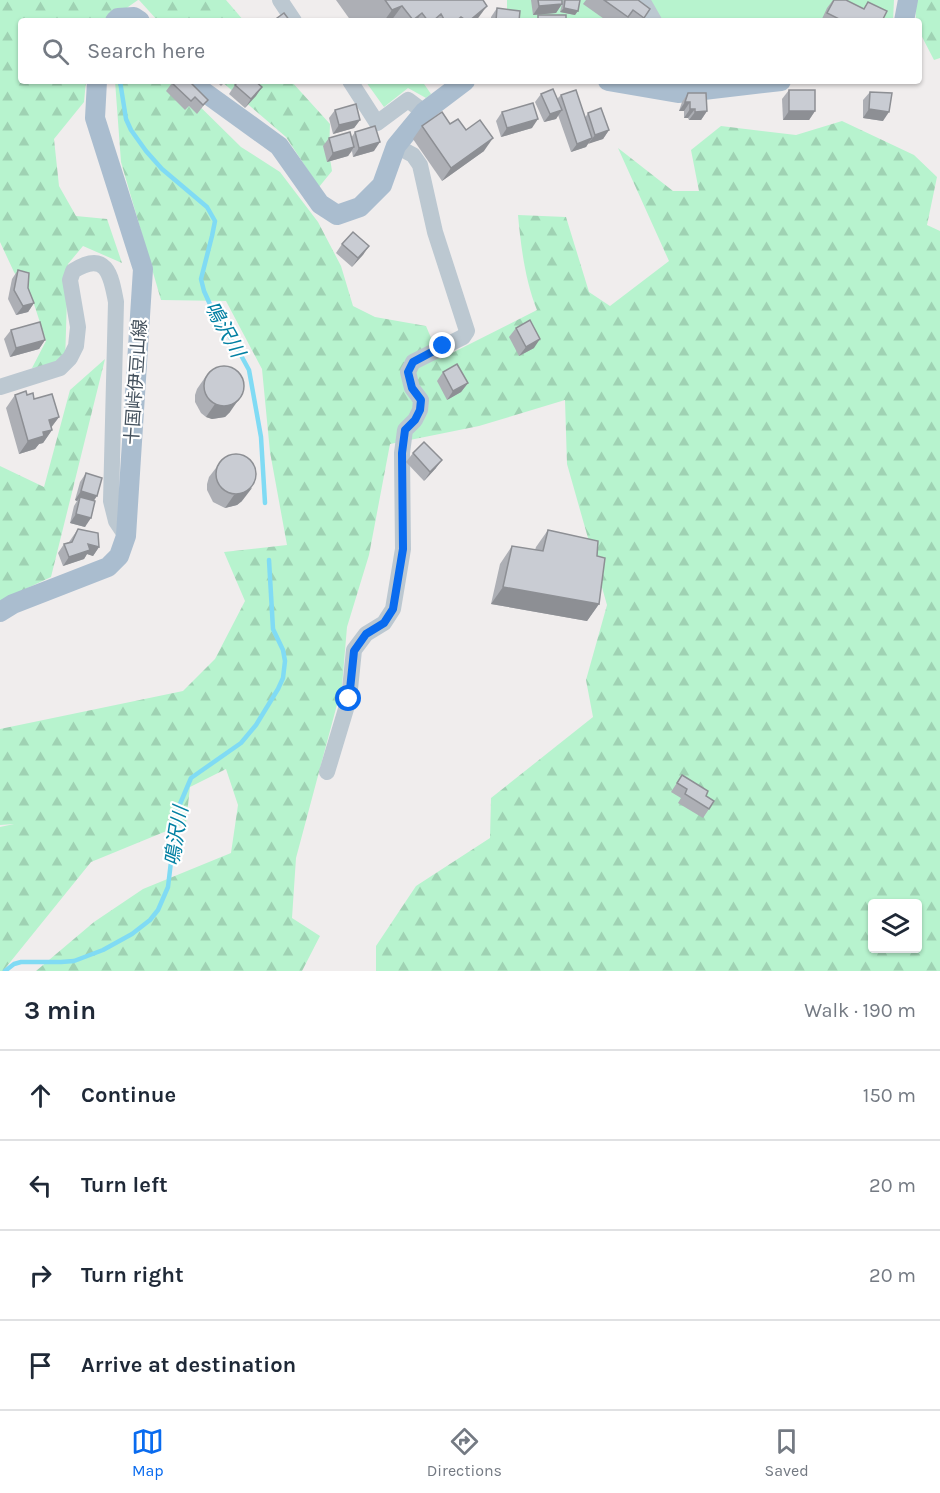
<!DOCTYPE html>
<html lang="en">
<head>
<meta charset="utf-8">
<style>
	body { margin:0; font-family:Karla,"Noto Sans JP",sans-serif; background:#f2f2f3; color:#1f2937 }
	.controls { position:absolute; right:18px; bottom:18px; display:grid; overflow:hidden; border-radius:6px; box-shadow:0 2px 4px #0004 }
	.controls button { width:54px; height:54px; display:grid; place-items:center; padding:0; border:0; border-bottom:2px solid #e0e1e3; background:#fff; color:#1f2937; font:30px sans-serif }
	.stop { position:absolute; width:18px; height:18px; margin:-14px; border:4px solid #096bef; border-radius:50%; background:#fff }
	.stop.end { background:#096bef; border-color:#fff; box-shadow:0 2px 6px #0008 }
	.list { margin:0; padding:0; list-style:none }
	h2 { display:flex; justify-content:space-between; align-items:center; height:78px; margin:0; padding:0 24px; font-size:26px }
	h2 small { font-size:20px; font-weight:400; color:#747a83 }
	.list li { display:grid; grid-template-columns:39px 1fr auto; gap:18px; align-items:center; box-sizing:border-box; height:90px; padding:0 24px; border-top:2px solid #e0e1e3 }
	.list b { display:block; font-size:22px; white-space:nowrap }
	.list em { font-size:20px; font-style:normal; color:#747a83 }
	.icon { flex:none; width:33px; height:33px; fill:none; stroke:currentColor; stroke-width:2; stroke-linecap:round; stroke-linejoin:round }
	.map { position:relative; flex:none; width:940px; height:971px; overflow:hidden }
	.search { position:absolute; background:#fff; box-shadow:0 2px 4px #0004; left:18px; right:18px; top:18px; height:66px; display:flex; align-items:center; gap:15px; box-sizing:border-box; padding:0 21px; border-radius:6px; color:#747a83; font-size:22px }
	.sheet { height:438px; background:#fff }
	nav { display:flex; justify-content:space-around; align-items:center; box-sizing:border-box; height:84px; border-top:2px solid #e0e1e3; background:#fff; font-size:16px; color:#747a83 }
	nav a { display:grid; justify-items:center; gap:3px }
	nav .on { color:#096bef }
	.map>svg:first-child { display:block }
	.grass { fill:#b7f3ce }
	.forest { fill:url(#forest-firs); fill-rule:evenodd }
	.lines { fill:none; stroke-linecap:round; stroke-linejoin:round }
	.stream { stroke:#80dbf4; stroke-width:4.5 }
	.minor { stroke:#bcc8d1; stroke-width:16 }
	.major { stroke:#aabdcf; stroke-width:20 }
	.wall { fill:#adafb5 }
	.shaded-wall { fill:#8d8f94 }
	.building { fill:#c9ccd3; stroke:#8d8f94; stroke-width:1.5 }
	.route { stroke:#096bef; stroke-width:8 }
	.labels { text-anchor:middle; stroke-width:4.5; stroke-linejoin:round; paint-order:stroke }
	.street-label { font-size:18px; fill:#44515d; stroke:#fff }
	.water-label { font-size:20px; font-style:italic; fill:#0280a3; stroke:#fff }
</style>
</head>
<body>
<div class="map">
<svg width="940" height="971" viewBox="0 0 940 971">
	<defs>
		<pattern id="forest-firs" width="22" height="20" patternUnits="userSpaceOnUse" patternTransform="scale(1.5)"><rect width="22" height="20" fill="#b7f3ce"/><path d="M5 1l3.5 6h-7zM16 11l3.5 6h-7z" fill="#9fd2b3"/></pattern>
	</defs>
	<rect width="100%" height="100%" fill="#f0eded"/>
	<g class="grass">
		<polygon points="507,0 894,0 893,21 507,21"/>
		<polygon points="368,81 422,81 431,94 426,98 408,88 384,107 366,82"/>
	</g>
	<g class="forest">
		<polygon points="0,0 138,0 108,21 21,21 21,81 86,81 84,102 54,139 59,186 76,216 107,219 122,263 83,246 68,264 65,363 32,368 46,341 33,301 14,272 0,242"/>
		<polygon points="139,0 226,0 244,21 158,21"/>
		<polygon points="915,0 940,0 940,58 934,60 919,31 919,21 916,21"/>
		<path d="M115,81H174L241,147L280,172L318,222L341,266L353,306L375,317L426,326L440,359L537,310C525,280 521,247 518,215L566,217L589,292L610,306L669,261L618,148L673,191H699L691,150L721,126L796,135L842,121L914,155L937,177L927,225L940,231V971H376V946L416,886L490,838L491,798L593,717L586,680L607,605L567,464L565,400L479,426L390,444L369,555L347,627L342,686L296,858L292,918L320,936L302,971H36L94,922L143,889L231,853L238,805L226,769L190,787L186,823L91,862L3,971H0V827L14,824L0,825V729L183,691L215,659L245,601L224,552L287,545L270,452L262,369L226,301L161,300L121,162ZM872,904H918V948H872Z"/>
		<polygon points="221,81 291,81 330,124 329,152 332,171 319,187 286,137"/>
		<polygon points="105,359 51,577 0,601 0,466 44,487 70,390"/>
	</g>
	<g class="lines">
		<g class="stream">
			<polyline points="120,81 126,119 131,130 146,151 162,169 207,207 215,221 212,236 201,279 204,291 213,311 237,348 249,370 261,437 265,503"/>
			<polyline points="5,971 14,964 21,962 61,962 74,961 103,950 132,934 150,920 158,910 168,887 177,811 191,778 241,743 256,725 278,689 283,678 285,661 283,650 273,629 269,560"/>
		</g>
		<g class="minor">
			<polyline points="280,0 294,21"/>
			<polyline points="642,0 654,21"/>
			<polyline points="350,81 377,123 408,100 424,112"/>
			<path d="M0,387L60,368L70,358L76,346L78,327L70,280L73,271C106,250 111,274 116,302L111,501L116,521L126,536"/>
			<polyline points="327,772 349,699 354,650 366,634 384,623 393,609 403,549 402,453 405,430 415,420 420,410 421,400 412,388 408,372 413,362 463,337 467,331 435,232 420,165 413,155 396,146"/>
		</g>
		<g class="major">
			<polyline points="115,21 118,18 134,17 140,21"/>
			<polyline points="904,21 908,0"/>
			<polyline points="189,81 279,146 320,204 337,215 360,207 382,185 396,146 424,112 465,81"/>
			<polyline points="608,81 678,93 781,81"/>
			<polyline points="0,612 13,604 108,567 119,556 126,536 143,269 95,118 97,81"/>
		</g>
	</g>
	<g class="wall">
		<polygon points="336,0 483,0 476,21 351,21"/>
		<polygon points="531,0 562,0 562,4 563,0 580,0 575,15 560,12 562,4 556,13 533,15"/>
		<polygon points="586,0 638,0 650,9 642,21 607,21 583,4"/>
		<polygon points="833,0 846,0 863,9 868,2 882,21 821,21 827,8"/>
		<polygon points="497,8 519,21 491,21 491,17"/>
		<polygon points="216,81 226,81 221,86"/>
		<polygon points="172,83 208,100 197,114 189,106 185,110 166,91"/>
		<polygon points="235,85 262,87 245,108 229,94"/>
		<polygon points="789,90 815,111 809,120 783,120 782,99"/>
		<polygon points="870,92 883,121 863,118 863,100"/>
		<polygon points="688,93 707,111 701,120 689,120 688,118 684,118 684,111 679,111 682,102"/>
		<polygon points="541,94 557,99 561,95 585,118 588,113 609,130 603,139 588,143 586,147 571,152 558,115 556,119 544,122 535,102"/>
		<polygon points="335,110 360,120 354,128 333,134 329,118"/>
		<polygon points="502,112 532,128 501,137 496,121"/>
		<polygon points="450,124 466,130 484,151 442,181 413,139 422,126"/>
		<polygon points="355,132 374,151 353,157 352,151 348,156 327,162 323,146 329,138 351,138"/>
		<polygon points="342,244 369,246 352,267 336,253"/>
		<polygon points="18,270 34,303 28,312 16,315 8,299 12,279"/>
		<polygon points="516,328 534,348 519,356 509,337"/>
		<polygon points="11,330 45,340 39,349 10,357 4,339"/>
		<polygon points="443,372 468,383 461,392 447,400 437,381"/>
		<polygon points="206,376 230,412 225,417 212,419 206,417 201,413 195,402 195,395 197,389"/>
		<polygon points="15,395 27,395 34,399 59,417 51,428 52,430 43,443 39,444 35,449 19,454 6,408"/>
		<polygon points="413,453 436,468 424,481 406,462"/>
		<polygon points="219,464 242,501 237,505 225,508 213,502 207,490 207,484 209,477"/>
		<polygon points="86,473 94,500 85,527 70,523 74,506 77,501 75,500 80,482"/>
		<polygon points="78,529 99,547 93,556 87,554 84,559 63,566 58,553 64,544 69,542"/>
		<polygon points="548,530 597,556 599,604 587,621 491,604 500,564 512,546 535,550 536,547"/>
		<polygon points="682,775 706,796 709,809 703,818 678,803 681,798 671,792"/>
	</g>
	<g class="shaded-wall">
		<polygon points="562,4 556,13 533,15 539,6"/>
		<polygon points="402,6 391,21 384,21 392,10"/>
		<polygon points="487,6 476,21 469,21"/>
		<polygon points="564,8 578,11 575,15 560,12"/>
		<polygon points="422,13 416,21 412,21 413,20"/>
		<polygon points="262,87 256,96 245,108 251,99"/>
		<polygon points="685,102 690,102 684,111 679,111"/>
		<polygon points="690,109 695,109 688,118 684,118"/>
		<polygon points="869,109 889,112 883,121 863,118"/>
		<polygon points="562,110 556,119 544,122 550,114"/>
		<polygon points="707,111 701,120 689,120 695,112"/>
		<polygon points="789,111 815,111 809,120 783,120"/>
		<polygon points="538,119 532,128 501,137 507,128"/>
		<polygon points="360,120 354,128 333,134 339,125"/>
		<polygon points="609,130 603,139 588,144 595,135"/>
		<polygon points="493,138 484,151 442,181 451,168"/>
		<polygon points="592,138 586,147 571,152 577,144"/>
		<polygon points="380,142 374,151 353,157 359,148"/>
		<polygon points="354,147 348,156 327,162 333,153"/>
		<polygon points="369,246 363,255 352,267 358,258"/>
		<polygon points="34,303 28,312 16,315 23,306"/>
		<polygon points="540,339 534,348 519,356 526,347"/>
		<polygon points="45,340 39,349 10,357 16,348"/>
		<polygon points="468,383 461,392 447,400 453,391"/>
		<polygon points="239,399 230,412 225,417 212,419 206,417 215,404"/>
		<polygon points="59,417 49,430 49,420"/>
		<polygon points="52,430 43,443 39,444 35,449 19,454 28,441 43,432"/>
		<polygon points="442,460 436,468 424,481 430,472"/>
		<polygon points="252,488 242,501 237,505 225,508 234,495"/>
		<polygon points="81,491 97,496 91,505 80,497 77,501 75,500"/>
		<polygon points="76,514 91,518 85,527 70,523"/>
		<polygon points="88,544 99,547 93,556 87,554 84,559 63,566 69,557"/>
		<polygon points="503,587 599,604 587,621 491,604"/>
	</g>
	<g class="building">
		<polygon points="385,0 483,0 487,6 469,21 467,21 461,17 456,21 445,21 441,14 433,21 428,21 422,13 413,20 402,6 392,10"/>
		<polygon points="538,0 562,0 562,4 539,6"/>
		<polygon points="565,0 580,0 578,11 564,8"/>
		<polygon points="604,0 638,0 650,9 644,18 633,10 628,17"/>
		<polygon points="834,0 846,0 864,9 868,2 887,11 882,21 843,21 827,13"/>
		<polygon points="497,8 520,11 519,21 496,21"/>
		<polygon points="284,13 290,21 273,21"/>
		<rect x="538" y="15" width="28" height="6"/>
		<polygon points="174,81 189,81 208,100 203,105 195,97 191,101 172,83"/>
		<polygon points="239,81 255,81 262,87 251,99 235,85"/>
		<polygon points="553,89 562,110 550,114 541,94"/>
		<polygon points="576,90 592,138 577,144 561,95"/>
		<rect x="789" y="90" width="26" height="21"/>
		<polygon points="870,92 892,93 889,112 869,109"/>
		<polygon points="688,93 706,93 707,111 695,112 695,109 690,109 690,102 685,102"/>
		<polygon points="533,103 538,119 507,128 502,112"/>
		<polygon points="356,104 360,120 339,125 335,110"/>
		<polygon points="601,108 609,130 595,135 588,113"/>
		<polygon points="442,112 450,124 458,119 466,130 480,120 493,138 451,168 422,126"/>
		<polygon points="375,126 380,142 359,148 355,132"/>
		<polygon points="350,132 354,147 333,153 329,138"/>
		<polygon points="353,232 369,246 358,258 342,244"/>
		<polygon points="18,270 29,273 28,288 34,303 23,306 14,290"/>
		<polygon points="530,320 540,339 526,347 516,328"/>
		<polygon points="40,322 45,340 16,348 11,330"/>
		<polygon points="457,364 468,383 453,391 443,372"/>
		<circle cx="224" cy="386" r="20"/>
		<polygon points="26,391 27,395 33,393 34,399 52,394 59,417 49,420 52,430 43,432 44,436 28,441 15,395"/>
		<polygon points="424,442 442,460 430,472 413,453"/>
		<circle cx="236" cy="474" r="20"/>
		<polygon points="86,473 102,478 97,496 81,491"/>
		<polygon points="80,497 95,501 91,518 76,514"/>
		<polygon points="78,529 98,533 99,547 88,544 90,550 69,557 64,544 72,542"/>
		<polygon points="548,530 598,541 597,556 605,558 599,604 503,587 512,546 543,551"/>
		<polygon points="682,775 708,791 706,796 714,801 709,809 685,794 687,789 677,783"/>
	</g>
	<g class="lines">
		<polyline class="route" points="349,699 354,651 366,634 384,623 393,609 403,549 402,453 405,430 415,420 420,410 421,400 412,388 408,372 413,362 443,346"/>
	</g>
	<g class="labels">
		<g class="street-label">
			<text transform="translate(136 382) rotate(-86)" y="6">十国峠伊豆山線</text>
		</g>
		<g class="water-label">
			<text transform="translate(225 329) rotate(61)" y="7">鳴沢川</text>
			<text transform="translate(176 836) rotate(-81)" y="7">鳴沢川</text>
		</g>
	</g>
</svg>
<div class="controls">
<button><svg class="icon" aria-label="layers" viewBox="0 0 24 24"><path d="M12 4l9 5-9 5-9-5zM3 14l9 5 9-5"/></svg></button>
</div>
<div class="stop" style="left:349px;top:699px"></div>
<div class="stop end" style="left:443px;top:346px"></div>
<div class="search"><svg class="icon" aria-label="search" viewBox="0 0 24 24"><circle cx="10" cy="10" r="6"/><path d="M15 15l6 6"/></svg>Search here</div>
</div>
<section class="sheet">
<h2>3 min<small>Walk · 190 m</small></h2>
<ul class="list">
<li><svg class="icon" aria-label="ahead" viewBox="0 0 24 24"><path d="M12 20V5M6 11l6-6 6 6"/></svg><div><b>Continue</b></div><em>150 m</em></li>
<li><svg class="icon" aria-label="left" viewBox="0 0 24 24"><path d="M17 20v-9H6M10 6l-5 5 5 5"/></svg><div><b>Turn left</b></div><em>20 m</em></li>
<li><svg class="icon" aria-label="right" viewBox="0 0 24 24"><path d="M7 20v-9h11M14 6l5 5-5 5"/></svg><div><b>Turn right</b></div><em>20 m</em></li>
<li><svg class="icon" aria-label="arrive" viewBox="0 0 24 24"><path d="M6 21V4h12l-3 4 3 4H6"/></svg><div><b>Arrive at destination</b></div></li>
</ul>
</section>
<nav>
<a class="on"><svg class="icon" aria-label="map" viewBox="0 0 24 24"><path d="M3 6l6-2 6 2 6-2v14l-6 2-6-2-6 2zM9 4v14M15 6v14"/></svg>Map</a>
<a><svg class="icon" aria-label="directions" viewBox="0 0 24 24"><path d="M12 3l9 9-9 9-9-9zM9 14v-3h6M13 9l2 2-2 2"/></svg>Directions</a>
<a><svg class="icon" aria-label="saved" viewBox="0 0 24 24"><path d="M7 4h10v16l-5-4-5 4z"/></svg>Saved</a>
</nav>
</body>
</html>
